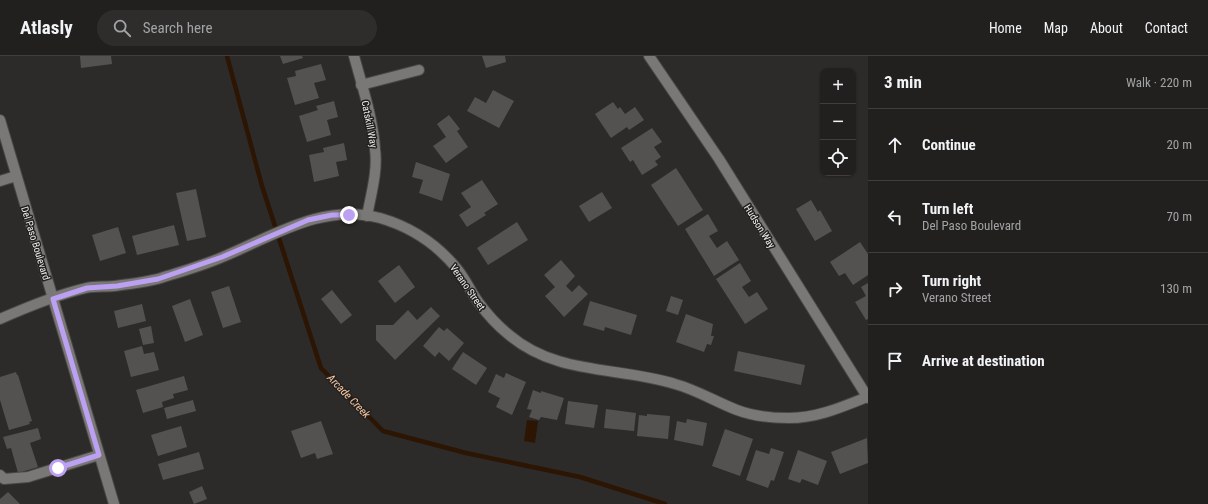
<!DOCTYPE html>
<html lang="en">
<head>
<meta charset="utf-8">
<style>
	body { margin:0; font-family:"Roboto Condensed",sans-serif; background:#2e2d2c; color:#f1f3f6 }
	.controls { position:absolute; right:12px; top:12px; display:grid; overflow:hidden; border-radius:8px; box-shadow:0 1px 3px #0004 }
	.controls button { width:36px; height:36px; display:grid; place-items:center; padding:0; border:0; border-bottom:1px solid #3f3e3d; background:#22201f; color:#f1f3f6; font:20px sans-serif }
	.stop { position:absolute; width:12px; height:12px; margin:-9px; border:3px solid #bca0f2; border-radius:50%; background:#fff }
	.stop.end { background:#bca0f2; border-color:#fff; box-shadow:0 1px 4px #0008 }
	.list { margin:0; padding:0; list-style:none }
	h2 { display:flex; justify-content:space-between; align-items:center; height:52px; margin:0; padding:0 16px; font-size:17px }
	h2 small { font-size:13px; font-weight:400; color:#a2a3a4 }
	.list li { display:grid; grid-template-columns:26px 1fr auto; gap:12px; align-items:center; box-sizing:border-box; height:72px; padding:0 16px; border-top:1px solid #3f3e3d }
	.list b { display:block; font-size:15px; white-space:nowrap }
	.list p { margin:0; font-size:13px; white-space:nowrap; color:#a2a3a4 }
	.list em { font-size:13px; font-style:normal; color:#a2a3a4 }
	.icon { flex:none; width:22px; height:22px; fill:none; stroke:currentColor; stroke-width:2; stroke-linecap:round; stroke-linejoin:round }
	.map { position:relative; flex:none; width:868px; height:448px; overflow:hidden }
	header { display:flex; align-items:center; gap:24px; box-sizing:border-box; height:56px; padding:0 20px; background:#22201f; border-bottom:1px solid #3f3e3d }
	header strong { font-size:19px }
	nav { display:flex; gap:22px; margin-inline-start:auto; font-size:14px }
	.search { width:280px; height:36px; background:#2e2d2c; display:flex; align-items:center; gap:10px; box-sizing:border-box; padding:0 14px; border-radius:22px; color:#a2a3a4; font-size:15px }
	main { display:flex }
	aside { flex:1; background:#22201f }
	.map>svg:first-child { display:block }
	.water { fill:#2c1502 }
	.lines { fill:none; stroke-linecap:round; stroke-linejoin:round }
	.stream { stroke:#2c1502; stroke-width:4.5 }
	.building { fill:#545250 }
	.minor-casing { stroke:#4a4847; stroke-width:12 }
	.minor { stroke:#7a7876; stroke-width:10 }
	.route { stroke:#bca0f2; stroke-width:5 }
	.labels { text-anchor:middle; stroke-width:3; stroke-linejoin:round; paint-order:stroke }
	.street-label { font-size:10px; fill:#f1efee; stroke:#232120 }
	.water-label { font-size:11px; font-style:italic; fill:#f7c8a2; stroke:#232120 }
</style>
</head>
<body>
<header>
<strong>Atlasly</strong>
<div class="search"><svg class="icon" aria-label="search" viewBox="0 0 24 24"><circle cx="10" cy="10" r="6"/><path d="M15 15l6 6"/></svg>Search here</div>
<nav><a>Home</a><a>Map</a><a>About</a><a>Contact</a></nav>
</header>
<main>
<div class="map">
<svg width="868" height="448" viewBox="0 0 868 448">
	<rect width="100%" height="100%" fill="#2d2b29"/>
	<polygon class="water" points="527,364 538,365 535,387 524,385"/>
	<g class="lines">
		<polyline class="stream" points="227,0 262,130 321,312 383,375 466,397 580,421 665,448"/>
	</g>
	<g class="building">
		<polygon points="80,0 111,0 112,8 81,12"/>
		<polygon points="280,0 302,0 303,2 283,8"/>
		<polygon points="482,0 505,0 506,6 486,12"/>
		<polygon points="321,8 326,24 314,27 319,42 295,49 287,22 296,20 295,15"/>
		<polygon points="493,34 514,45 499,72 467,55 475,41 486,47"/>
		<polygon points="334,45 338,61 327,64 331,79 307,86 299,60 318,54 316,50"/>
		<polygon points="613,46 618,53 620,51 625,58 635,51 644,64 629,74 627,71 611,82 595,58"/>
		<polygon points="449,59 460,73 457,75 468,91 446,107 433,90 446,81 437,68"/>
		<polygon points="652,72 662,86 654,91 661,101 655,105 658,109 642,119 633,104 630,106 621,92"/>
		<polygon points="344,87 347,104 336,106 339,120 314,126 309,99 324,96 323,92"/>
		<polygon points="416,106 450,118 442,145 419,137 423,124 412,121"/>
		<polygon points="676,112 703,154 678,170 651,129"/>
		<polygon points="482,124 498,148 484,157 486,159 467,171 459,159 471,151 461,137"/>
		<polygon points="196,133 206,181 187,185 176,137"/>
		<polygon points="602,136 612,152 589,166 579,150"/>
		<polygon points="811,144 818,156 820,154 832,175 815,185 796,153"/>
		<polygon points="708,158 718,175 709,180 717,192 727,185 739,204 714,220 685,173"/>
		<polygon points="517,166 528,184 488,209 477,192"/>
		<polygon points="174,169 179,189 137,199 132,180"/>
		<polygon points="118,171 126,197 100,205 92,179"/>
		<polygon points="860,186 868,198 868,219 853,229 845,217 839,220 830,206"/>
		<polygon points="561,204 575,220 566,230 572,236 579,229 588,238 564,261 545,240 555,231 544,219"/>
		<polygon points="740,207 751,225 742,231 749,241 757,236 768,253 745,268 716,223"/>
		<polygon points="399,209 415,231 395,247 378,225"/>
		<polygon points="868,227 868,263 866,264 855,246 866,240 861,231"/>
		<polygon points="229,230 241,266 223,272 211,236"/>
		<polygon points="332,234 352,259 341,268 321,243"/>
		<polygon points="671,240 683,244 678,259 666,255"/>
		<polygon points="190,243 203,279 185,286 172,250"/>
		<polygon points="590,245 637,259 631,279 605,271 604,275 583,269"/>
		<polygon points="142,248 146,265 118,272 114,255"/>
		<polygon points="431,251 440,260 395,304 376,284 376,269 393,269 408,254 417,264"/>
		<polygon points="686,258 713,268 711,280 714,280 711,289 707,288 704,296 676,286"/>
		<polygon points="151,270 154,287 143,289 139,273"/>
		<polygon points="439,271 444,275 447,272 464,287 449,305 439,296 435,301 423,290"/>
		<polygon points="142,290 144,298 154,296 159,314 131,321 124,295"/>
		<polygon points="738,295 805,309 801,329 734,315"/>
		<polygon points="463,296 487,312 476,329 452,313"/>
		<polygon points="16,316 17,319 18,319 32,365 29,366 30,368 9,374 0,344 0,321"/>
		<polygon points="506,317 526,326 512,359 496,351 500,342 488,336 496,318 504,322"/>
		<polygon points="184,320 188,334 173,338 174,342 162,346 163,351 143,357 136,334"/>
		<polygon points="533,334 541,337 541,335 564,342 557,364 541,361 539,364 529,361 532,354 527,353"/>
		<polygon points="193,344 196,355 167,363 164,352"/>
		<polygon points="568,345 598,349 594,372 565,368"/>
		<polygon points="606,353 636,357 634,375 604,372"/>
		<polygon points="647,358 670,360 668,383 637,380 639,359 647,360"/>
		<polygon points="687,363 707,367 703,390 674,384 677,365 686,367"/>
		<polygon points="321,365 333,398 317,403 315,397 301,402 291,375"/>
		<polygon points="181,370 187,391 158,400 151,379"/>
		<polygon points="38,372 41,383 30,387 38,411 18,417 11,392 7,393 3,381"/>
		<polygon points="725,373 753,383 740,420 712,410"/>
		<polygon points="867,382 868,407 840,418 831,396"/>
		<polygon points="771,392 784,396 774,425 771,424 768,432 746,424 756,394 769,398"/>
		<polygon points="798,394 827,405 818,429 802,423 800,427 788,423"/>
		<polygon points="199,396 204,413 163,424 158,408"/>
		<polygon points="202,430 207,443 194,448 189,436"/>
		<polygon points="8,436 20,448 0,448 0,443"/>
	</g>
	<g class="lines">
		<defs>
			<g id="minor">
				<path d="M354,0C362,30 373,62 375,93C378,115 371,138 367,160"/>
				<polyline points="649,0 719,103 868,342"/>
				<polyline points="361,29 419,14"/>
				<polyline points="0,64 114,448"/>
				<polyline points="0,125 16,120"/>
				<path d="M0,263C25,252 60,238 86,232C95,230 105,231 114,230C130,228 147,226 161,222C183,215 205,209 225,200C275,179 323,147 380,162C411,171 438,189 458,214C466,224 471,236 479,247C487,258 497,269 508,278C557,320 617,310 675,328C697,334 716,346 737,354C753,360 772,362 789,362C817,362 842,351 867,341"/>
				<polyline points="0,419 4,423 28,421 99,399"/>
			</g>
		</defs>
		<use href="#minor" class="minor-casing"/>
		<use href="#minor" class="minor"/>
	</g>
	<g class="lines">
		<polyline class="route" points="58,412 99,399 53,243 87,232 117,230 158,223 222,201 308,164 332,159 349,159"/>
	</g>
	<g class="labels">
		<g class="street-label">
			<text transform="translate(370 68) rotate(79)" y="4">Catskill Way</text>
			<text transform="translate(760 170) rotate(58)" y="4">Hudson Way</text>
			<text transform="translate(36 187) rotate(73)" y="4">Del Paso Boulevard</text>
			<text transform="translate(468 231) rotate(55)" y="4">Verano Street</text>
		</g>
		<g class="water-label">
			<text transform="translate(349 340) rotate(46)" y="4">Arcade Creek</text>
		</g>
	</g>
</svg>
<div class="controls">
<button>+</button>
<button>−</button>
<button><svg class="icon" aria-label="locate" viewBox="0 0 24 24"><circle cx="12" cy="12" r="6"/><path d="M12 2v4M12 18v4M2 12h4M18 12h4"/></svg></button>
</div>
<div class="stop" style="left:58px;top:412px"></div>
<div class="stop end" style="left:349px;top:159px"></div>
</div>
<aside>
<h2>3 min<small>Walk · 220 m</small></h2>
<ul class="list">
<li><svg class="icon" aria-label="ahead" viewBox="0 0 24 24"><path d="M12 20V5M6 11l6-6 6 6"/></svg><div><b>Continue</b></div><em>20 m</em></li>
<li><svg class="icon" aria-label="left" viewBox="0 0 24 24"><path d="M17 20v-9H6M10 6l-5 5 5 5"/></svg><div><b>Turn left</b><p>Del Paso Boulevard</p></div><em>70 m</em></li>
<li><svg class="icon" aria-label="right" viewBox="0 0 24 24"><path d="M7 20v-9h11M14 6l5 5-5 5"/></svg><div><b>Turn right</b><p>Verano Street</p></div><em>130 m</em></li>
<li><svg class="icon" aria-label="arrive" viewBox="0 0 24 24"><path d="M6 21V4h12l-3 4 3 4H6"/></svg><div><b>Arrive at destination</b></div></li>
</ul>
</aside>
</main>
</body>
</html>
